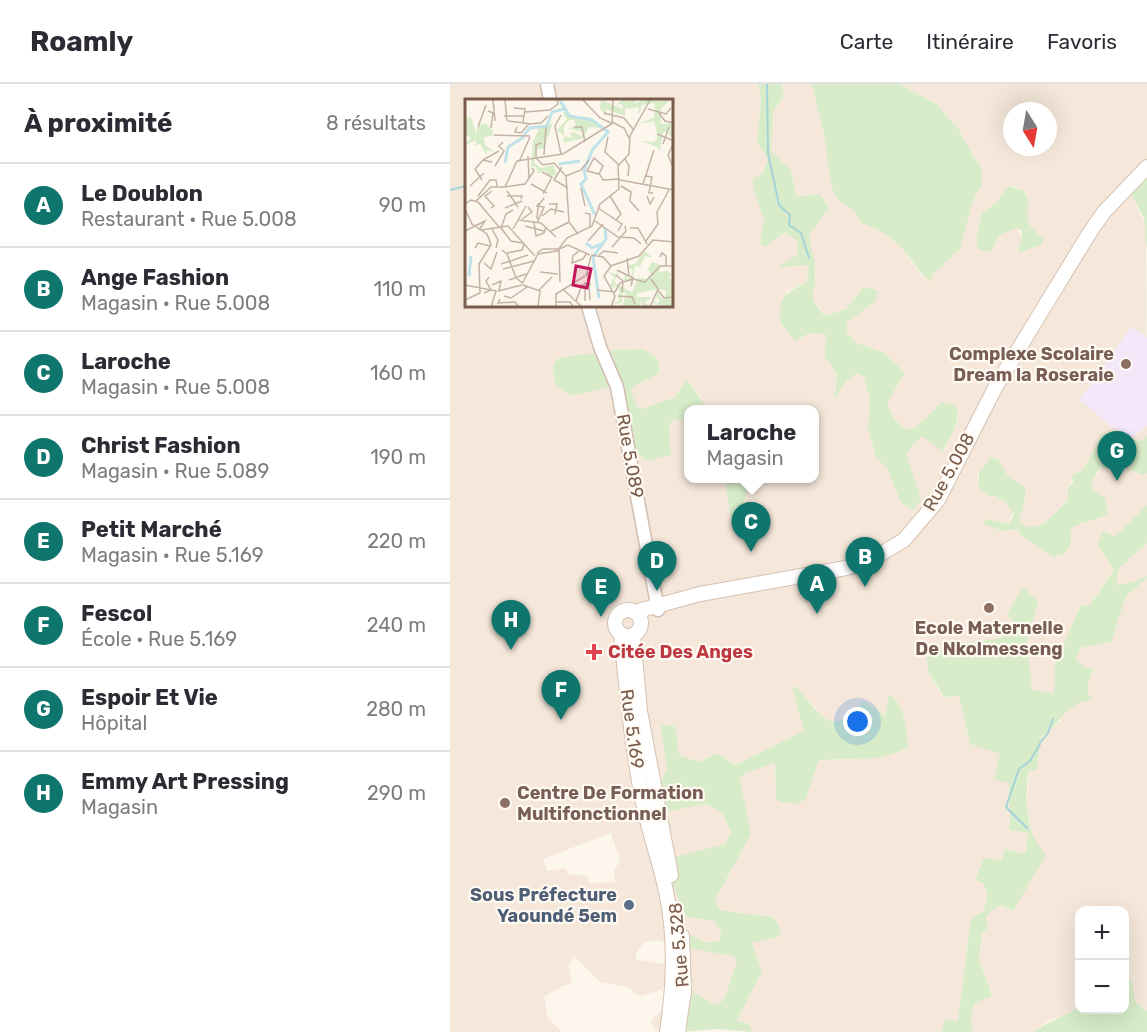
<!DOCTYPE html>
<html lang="fr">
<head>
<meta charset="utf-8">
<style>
	body { margin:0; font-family:Rubik,sans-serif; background:#f7f7f7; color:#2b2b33 }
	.controls { position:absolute; right:18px; bottom:18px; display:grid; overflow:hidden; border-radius:12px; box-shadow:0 6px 24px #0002 }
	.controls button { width:54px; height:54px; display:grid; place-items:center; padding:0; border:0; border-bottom:2px solid #e1e1e2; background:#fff; color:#2b2b33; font:30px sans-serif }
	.compass { position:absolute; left:553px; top:18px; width:54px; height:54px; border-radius:50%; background:#fff; box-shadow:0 6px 24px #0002; rotate:169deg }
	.you { position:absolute; left:408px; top:638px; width:21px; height:21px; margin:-15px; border:4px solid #fff; border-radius:50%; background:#1a73e8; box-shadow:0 0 0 9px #1a73e833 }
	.badge { display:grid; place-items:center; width:39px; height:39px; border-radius:50%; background:#0f766e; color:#fff; font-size:20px; font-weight:700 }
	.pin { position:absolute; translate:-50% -50px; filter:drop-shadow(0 2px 3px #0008) }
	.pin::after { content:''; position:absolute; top:32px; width:21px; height:18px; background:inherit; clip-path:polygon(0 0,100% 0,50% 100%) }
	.popup { position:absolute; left:234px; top:321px; width:135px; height:78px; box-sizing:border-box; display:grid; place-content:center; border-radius:12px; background:#fff; filter:drop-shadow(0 2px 4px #0005); font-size:20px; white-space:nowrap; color:#7c7c81 }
	.popup b { font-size:22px; color:#2b2b33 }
	.popup::after { content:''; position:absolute; left:50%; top:100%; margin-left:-12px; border:12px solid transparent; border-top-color:#fff }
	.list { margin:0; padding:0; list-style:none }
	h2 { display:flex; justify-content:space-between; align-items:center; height:78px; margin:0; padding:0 24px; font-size:26px }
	h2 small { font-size:20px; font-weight:400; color:#7c7c81 }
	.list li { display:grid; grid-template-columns:39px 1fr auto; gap:18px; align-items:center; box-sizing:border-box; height:84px; padding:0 24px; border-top:2px solid #e1e1e2 }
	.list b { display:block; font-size:22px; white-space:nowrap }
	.list p { margin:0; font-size:20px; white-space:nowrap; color:#7c7c81 }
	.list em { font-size:20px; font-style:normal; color:#7c7c81 }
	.map { position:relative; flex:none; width:697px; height:948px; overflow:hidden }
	header { display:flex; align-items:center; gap:36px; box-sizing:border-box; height:84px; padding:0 30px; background:#fff; border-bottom:2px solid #e1e1e2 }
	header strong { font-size:28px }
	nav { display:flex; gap:33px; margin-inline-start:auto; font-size:21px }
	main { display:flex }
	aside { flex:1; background:#fff }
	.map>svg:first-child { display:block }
	.residential { fill:#f5e8da; fill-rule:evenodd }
	.education { fill:#f3e8fa }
	.green { fill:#d8ecc9 }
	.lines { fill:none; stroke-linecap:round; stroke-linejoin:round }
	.stream { stroke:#a5d3da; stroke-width:2 }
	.tertiary-casing { stroke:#d1beb0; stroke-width:15 }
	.secondary-casing { stroke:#d6c0b0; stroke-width:16 }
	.tertiary { stroke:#fff; stroke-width:12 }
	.secondary { stroke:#fff; stroke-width:14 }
	.education-dot { fill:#8d6e63; stroke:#fffaf3; stroke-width:2 }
	.health-dot { fill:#e0444e; stroke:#fffaf3; stroke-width:2 }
	.service-dot { fill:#5c6f8a; stroke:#fffaf3; stroke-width:2 }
	.labels { text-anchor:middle; stroke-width:4.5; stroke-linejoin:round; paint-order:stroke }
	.education-label { font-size:18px; font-weight:bold; fill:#785e54; stroke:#fffaf3; text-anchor:end }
	.street-label { font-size:18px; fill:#7a5c4d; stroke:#fffaf3 }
	.health-label { font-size:18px; font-weight:bold; fill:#be3a42; stroke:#fffaf3; text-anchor:start }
	.service-label { font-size:18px; font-weight:bold; fill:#4e5e75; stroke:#fffaf3; text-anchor:end }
	.inset-river { fill:none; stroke:#bfe3e8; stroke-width:3 }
	.inset-road { fill:none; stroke:#c5b3a7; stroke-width:1.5 }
	.view { fill:#c2185b; fill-opacity:0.15; stroke:#c2185b; stroke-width:3 }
	.inset-edge { fill:none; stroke:#7a5c4d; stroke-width:3 }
</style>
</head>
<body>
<header>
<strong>Roamly</strong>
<nav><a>Carte</a><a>Itinéraire</a><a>Favoris</a></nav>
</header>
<main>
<aside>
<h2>À proximité<small>8 résultats</small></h2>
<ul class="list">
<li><span class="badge">A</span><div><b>Le Doublon</b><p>Restaurant · Rue 5.008</p></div><em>90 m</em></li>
<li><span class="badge">B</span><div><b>Ange Fashion</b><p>Magasin · Rue 5.008</p></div><em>110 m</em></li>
<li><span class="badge">C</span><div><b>Laroche</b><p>Magasin · Rue 5.008</p></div><em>160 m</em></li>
<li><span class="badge">D</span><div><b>Christ Fashion</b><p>Magasin · Rue 5.089</p></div><em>190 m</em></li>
<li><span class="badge">E</span><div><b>Petit Marché</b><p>Magasin · Rue 5.169</p></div><em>220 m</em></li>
<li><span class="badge">F</span><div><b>Fescol</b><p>École · Rue 5.169</p></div><em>240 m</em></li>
<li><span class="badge">G</span><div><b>Espoir Et Vie</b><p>Hôpital</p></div><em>280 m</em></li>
<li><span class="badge">H</span><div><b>Emmy Art Pressing</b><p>Magasin</p></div><em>290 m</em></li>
</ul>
</aside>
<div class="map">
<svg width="697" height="948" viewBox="0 0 697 948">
	<rect width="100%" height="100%" fill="#fdf6ec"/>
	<g class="residential">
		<path d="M0,0H308L311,15L307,59L318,75L313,90L303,95V102L314,135L310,159L315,163L336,148L340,149L348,158V170L330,184L357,181L359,184L356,199L338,206L332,217L331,240L346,257L359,249L376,250L375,272L387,290L384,314L398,295L408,289L414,293L420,316L418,345L426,373L438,386L451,419L463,426L471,416L455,369L471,351L494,367L508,336V325L506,321L492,318L465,344L455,345L444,335L437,319L455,289L434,269L405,258L397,248V238L426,217L427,206L413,203L396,225L375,232L363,216L360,209L366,191L359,151L379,124L370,110L346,113L341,86L321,67L323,28L334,12L332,0H362L374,51L382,105L390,118L403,126L411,139L427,144L453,165L471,191L481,198L483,190L510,165L522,120L532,99V84L523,72L508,44L486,20L449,0H697V94L681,110L696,142L697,352L690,357L659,349L652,350L634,384L622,392L618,415L596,438L585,443H574L569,437L575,415V404L558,392L548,376L541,373L529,388L527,395L529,402L539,412L543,411L556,418L563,426L559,440L537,435L534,437L535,441L553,447L567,445L570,451L603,473L614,470L621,461V445L629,438L648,435L658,428L655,414L644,408L641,401L650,385L671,381L691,391L697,389V421L665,452L653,447L648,461L664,485L639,522L631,521L611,566L607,565L605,609L582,607L577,560L588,518L573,503L557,530L564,538L551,554L521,558L483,568L477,573L478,588L493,613L509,612L520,660L550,670L544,696L559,699L560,746L578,749L576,770L554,765L552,776L534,774L525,796L533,799L538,811L533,828L521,834L508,937L495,936L491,948H302L299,940L287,936L312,887L302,859L331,852L328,839L322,833L270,826L265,816L301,750L290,695L295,689L325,679L326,714L329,718L345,720L355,715L369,676L430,674L456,665L458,662L454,632L445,615L439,612L435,632L414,617L397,635L386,639L378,638L346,603H343L355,647L285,681L267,669L249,678L229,671L226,643L213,640L211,644L217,686L205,708L210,722L216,728L256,720L272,729L281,747L275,760L218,775L215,782L236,833L265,837L271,848L270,856L258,859L239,850L238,859L243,865L285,872L288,879L275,913L268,923L243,908L232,948H208L200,938L220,917L226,880L216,860L209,856L194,858L186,869V876L215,880L219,894L211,906L189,912L178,903L150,898L124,872L119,882L122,900L112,902L94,913L98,935L112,948H0ZM16,16H222V222H16ZM562,27H598V63H562ZM559,102L567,103L576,110L575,129L579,143L594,154L591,161L570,168L572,154L567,144L549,151L541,168L529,166L526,155L532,129L547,118ZM192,265L206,274L210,285L209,289L183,303L181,307L187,324L191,325L225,313L235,298H239L250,313L254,325L364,326V394L301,395L293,421L306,432L292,439L280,432L275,395L238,394V339L232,335L222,336L219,343L221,371L196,377L184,365L177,351L164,302L122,312L105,301L103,282L107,275L166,266ZM161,749L170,776L164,787L165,798L139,799L138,792L118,790L116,784L97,787L93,775Z"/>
		<polygon points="697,459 697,492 683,498 666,501 669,484"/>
		<polygon points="697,494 697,927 686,919 682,897 675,896 674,826 630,826 629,923 618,931 597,937 583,948 523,948 521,937 524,919 542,911 529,875 532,849 538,844 536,832 550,821 563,827 584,759 577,724 579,685 587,686 591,653 610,637 615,627 627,618 642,616 639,613 636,584 626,576 630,564 661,558 676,512"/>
	</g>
	<polygon class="education" points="682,242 697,254 697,341 683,353 660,342 630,316"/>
	<g class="green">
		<path d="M308,0H332L334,12L323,28L321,67L341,86L346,113L370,110L379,124L359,151C361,163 365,177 365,189C366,213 354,208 375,232L396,225L413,203L427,206L426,217L397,238V248L405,258L434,269L455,289L437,319L444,335L455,345L465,344L492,318L506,321C513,336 499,353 493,367L472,352L456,369L471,416L463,426L451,419L438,386L426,373L418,345L420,316L414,293L408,289L398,295L384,316L387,291L375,272L376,250L359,249L346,257L331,240C328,215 334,208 356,199L359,184L356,181L328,184L348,170V158L335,148L315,163L310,159L314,135L303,102V95L313,89L318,75L307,59L311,15Z"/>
		<path d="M362,0H449L486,20L508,44L523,72L532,84V99L522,120L510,165L483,190L481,198C468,189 463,176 453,165C441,153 427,144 411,139L403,126L390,118L382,105L374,51Z"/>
		<polygon points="697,94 697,167 694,134 681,110"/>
		<path d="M559,102L574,107C586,129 564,133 594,154L591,161L570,168L568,165L572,154L571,146L567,144L549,151L541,168L529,166L526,155L532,129L547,118Z"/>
		<path d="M192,265C203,269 211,277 209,289L183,303L181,307L187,324L191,325L225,313L235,298H239L254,320V325L238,326V339L232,335L222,336L219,343L221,371L196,377L184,365L164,302L122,312L105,301L103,282L107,275L114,273L166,266Z"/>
		<path d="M659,349L690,357L697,352V389L692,391L671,381L649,385L641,401L644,408L655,414L658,428C648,439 632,435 621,445V461L614,470L603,473L570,451L567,445L553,447L535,441L534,437L537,435L559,440L564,430L556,418L543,411L539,413L528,402L529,388L541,373L548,375L558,392L575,403V415L569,437L574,442L585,443L596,438L618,416V404L623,399L622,392L634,384L652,350Z"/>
		<polygon points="275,395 301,395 293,421 306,432 292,439 280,432"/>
		<path d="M697,421V459L669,484L666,501L683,498L697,492V494L676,512L661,558L630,564L626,576L636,584H644C640,595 633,607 643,616C612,619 615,637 591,653L587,686H579C574,714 576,751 596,771L563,827L550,821L536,832L538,844L532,849L529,875L542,912L524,919L521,937L523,948H491L495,936L508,937L521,834L533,828L538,811L533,799L525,796L534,774L552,776L554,765L576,770L578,749L560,746L559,699L544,696L550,670L520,660L509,612L494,613L478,588L477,573C488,560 534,557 551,554L564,538L557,530L573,503L588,518L577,560L582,606L604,609L606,564L611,566L631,521L639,522L664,486L647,461L653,447L665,452Z"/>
		<path d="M342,603H346C375,634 379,655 414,617L435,632L439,611C456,620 456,644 458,662L456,665L430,674L369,676L355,716L345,720L329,718L326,714L325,679L295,689L290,695L301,750L265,816L270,826L322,833L328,839L331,852L302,859L312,887L287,936L299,940L302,948L267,945L232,948L243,908L268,922L275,913L287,879L284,872L243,865L238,859V850L258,859L270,856L271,848L265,837L236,833L215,782L217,775L275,760L281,747L272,729L256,720L216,728L205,708L217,686L211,644L213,640L226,643L229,671L249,678L267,669L285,681L354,647Z"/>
		<path d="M675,896L682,897L686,919L697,927V948H583C598,937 615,933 629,923L630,926H674Z"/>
	</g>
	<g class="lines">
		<g class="stream">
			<polyline points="317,0 318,69 329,121 340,131 339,141 351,149 359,174"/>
			<polyline points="0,106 16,102"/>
			<polyline points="590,659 598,649 603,635"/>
			<polyline points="577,744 556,723 569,685 580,677 590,660"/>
		</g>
		<defs>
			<g id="tertiary">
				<polyline points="97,0 100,16"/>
				<polyline points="138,222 150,263 167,303 208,526"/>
			</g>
			<g id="secondary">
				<circle cx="178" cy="539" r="13"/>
				<polyline points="184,528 250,510 396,484 419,477 454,456 488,416 546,302 640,148 654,128 697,83"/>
				<path d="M171,550C177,608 182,666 194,723C200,751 210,779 216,807C226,855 224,900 217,948"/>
				<polyline points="183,551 190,627 221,791"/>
				<polyline points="228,948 234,907 232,852"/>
			</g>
		</defs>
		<use href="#tertiary" class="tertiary-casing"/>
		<use href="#secondary" class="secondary-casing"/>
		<use href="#tertiary" class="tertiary"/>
		<use href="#secondary" class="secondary"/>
	</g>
	<g class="education-dot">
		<circle cx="676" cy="280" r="6"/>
		<circle cx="539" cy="524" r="6"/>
		<circle cx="55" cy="719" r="6"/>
	</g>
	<path class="health-dot" d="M141 559h6v6h6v6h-6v6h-6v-6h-6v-6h6z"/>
	<circle class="service-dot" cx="179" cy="821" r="6"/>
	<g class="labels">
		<g class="education-label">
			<text x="664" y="276">Complexe Scolaire<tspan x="664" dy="21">Dream la Roseraie</tspan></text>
			<text x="539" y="550" text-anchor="middle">Ecole Maternelle<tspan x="539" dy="21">De Nkolmesseng</tspan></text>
			<text x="67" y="715" text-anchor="start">Centre De Formation<tspan x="67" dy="21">Multifonctionnel</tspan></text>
		</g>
		<g class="street-label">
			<text transform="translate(180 372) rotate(80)" y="6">Rue 5.089</text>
			<text transform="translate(499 388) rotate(-61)" y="6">Rue 5.008</text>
			<text transform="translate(182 645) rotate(82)" y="6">Rue 5.169</text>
			<text transform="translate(229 861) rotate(-95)" y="6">Rue 5.328</text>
		</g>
		<g class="health-label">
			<text x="158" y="574">Citée Des Anges</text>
		</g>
		<g class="service-label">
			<text x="167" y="817">Sous Préfecture<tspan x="167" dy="21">Yaoundé 5em</tspan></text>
		</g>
	</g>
	<g transform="translate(15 15)">
		<rect width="208" height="208" fill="#fdf6ec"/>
		<path d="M136,1L158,10L157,5L151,6L157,1H171L170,5L176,1H205L196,10V25L208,24V38L203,36L205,30L198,34L194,54L193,48L176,42L189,43L193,38L189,22L174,25L189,18L190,4L177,6L175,14L173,15L174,8L160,10V17L141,10V18L135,9ZM101,9L107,17L122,18L138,29L124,28L118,39L98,44L99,37L92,31L102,20L98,15ZM104,21H109L111,28L102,29L117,33V38L110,33L105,34L107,39L99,37V27ZM6,18L11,34L14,26L21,24L28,32L27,37L19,38L20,46L30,53L22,51V57L15,45L10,47L12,41L0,46L6,38L0,36V29L5,28H0V20ZM88,24L79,49L71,51L69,64L77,69L88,66L92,76L85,77L79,71L73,75L71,68L66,67L68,43L74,29ZM179,152L188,159L180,157L175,168L170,167L167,183L158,181L161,175L154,172L149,183L167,193L173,179L182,180L186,175L183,170L187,163L194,165L195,174L202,171L206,175L204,180L208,179V208L189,205L188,200L192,205L195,202L190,196L193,193L197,201L201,196V192L194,190L172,194V198H187L180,203L185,208H178L176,200L175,208H157L161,194H157V203L153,205H150L148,204L153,203L155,192L149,185L150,190L145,187L149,178L143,173L151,175L153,171L161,175L162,180L165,179L168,172L162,167L171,164Z" fill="#d8ecc9" fill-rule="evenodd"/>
		<path class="inset-river" d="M95,1L104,17L127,21L143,33L128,50L119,71L121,80L116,85L130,116M59,36L65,29L82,27L87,13L99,10M40,64L43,48L59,38M94,65L115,62M121,144L127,149L138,144M4,177L6,157M134,199L128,158L141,140L140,129"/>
		<path class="inset-road" d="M28,1L30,22M40,1L42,22M118,1L135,19L146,24M148,1L147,23L159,29L164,39M49,9L60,10L58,23M183,10L201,15L206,9M23,12L28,14L26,29M60,13L85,11L93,5L92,1M139,14L159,19L168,30M194,14L200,22L209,24M39,17H59M43,22L67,25M13,28L21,6M52,28L50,33L56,34L64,25L76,24L83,17M109,28H117L120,43M192,35L209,42M29,36L65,37M143,38L140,53L154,66M209,43L203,56L209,70M198,45L204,28M96,55L90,27L96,16M79,56L81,28M63,57L64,80M71,59L98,55L148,24M71,59V46L76,44M160,60L164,67L163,77M18,61L34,52M54,63L65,38M89,64L101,77L104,123L113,135M30,67L39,52L34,47L38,43M97,68L89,81L103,89M77,73L87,78L78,95M134,74L138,81L155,80M134,75L138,67L129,59L122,72L134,75M101,77L116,71L124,61M181,77L187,78L184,94H188M17,81L10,70L18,61L27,63M155,81L209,91M66,85L82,94M178,85L189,51M5,87L19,74M156,87L166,93L165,102L174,112M40,88L60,85L69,72L67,69M116,89L120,107M42,92L53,108M13,97L25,81H31L32,87M42,97H57L56,100M145,97L156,115L151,121M182,97L185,105L189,98L187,102M11,102L26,88H40L52,62L71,59L78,66L89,64M0,105L6,101L13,103L34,128M84,105H92L90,115M26,109L29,107L20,97L27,92M40,109L57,102M133,109L157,125L153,132M0,110L7,125L22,135L26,146L14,165L15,194L0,201M48,111L41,115L36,129L46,142L57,144M120,114L125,115V128M77,117L86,110L99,113M57,120L67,113L63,108M72,120L73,107L79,99M54,121L76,124L91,138M130,122L153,138L169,139L176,145M69,123L71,137L79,134L81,128M72,124L79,108L72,107L74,104M60,127L79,132M165,129H173L182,145M27,130L33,141L31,149M48,130L61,107M16,131L43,127L70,157M0,132L20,122L14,131M86,132L104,123M123,142L138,125M181,142L193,125L192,113L204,91M147,148L161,132L160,127M10,149L13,144L25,147M94,150L103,146L125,156M37,151L42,155L51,179L58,184M114,152L108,157L107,164L118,160L122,154M42,154L57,151L59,145M72,154L78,150H94L95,183M126,156L138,158L146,167M134,156L139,152L153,154M195,158L197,154L201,157V166M162,159L164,177M19,164L26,170L32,153M36,165L63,156M38,170L69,162M152,171L168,179L166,187M75,173L93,175M123,173L125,201M151,176L158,182L157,193M121,177L126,157M44,181L61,175M120,183V202M57,185L73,155L92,152L102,139L127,127L135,105L154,90L153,67L164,55L165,37L185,1M0,186L31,192L26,208M27,186L36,182L34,191M58,186L75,192L73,208M74,191L87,178M99,191L117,208M132,191L150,193L155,184L168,180L180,183L195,167H209M193,191L199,199L209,198M33,192L57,186M19,194L26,191L21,182L24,178M39,197L46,199L62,188M153,197L167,198L170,205M35,200L33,204L50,203L53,207M111,202L117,186L126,185M92,203H105L108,208M91,208V195L120,177M146,208L150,197L139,177L146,167L174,157L188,141L209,143M185,208L193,190L186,180"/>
		<path class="view" d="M111,167L126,170L122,189L108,186Z"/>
		<rect width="208" height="208" class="inset-edge"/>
	</g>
</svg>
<div class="controls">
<button>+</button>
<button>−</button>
</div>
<svg class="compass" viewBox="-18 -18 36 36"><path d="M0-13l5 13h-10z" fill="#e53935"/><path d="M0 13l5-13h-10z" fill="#7c7c81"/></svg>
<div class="you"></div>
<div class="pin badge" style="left:367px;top:530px">A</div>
<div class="pin badge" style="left:415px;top:503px">B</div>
<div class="pin badge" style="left:301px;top:468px">C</div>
<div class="popup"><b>Laroche</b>Magasin</div>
<div class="pin badge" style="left:207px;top:507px">D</div>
<div class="pin badge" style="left:151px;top:533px">E</div>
<div class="pin badge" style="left:111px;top:636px">F</div>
<div class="pin badge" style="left:667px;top:397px">G</div>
<div class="pin badge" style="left:61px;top:566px">H</div>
</div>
</main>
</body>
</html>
